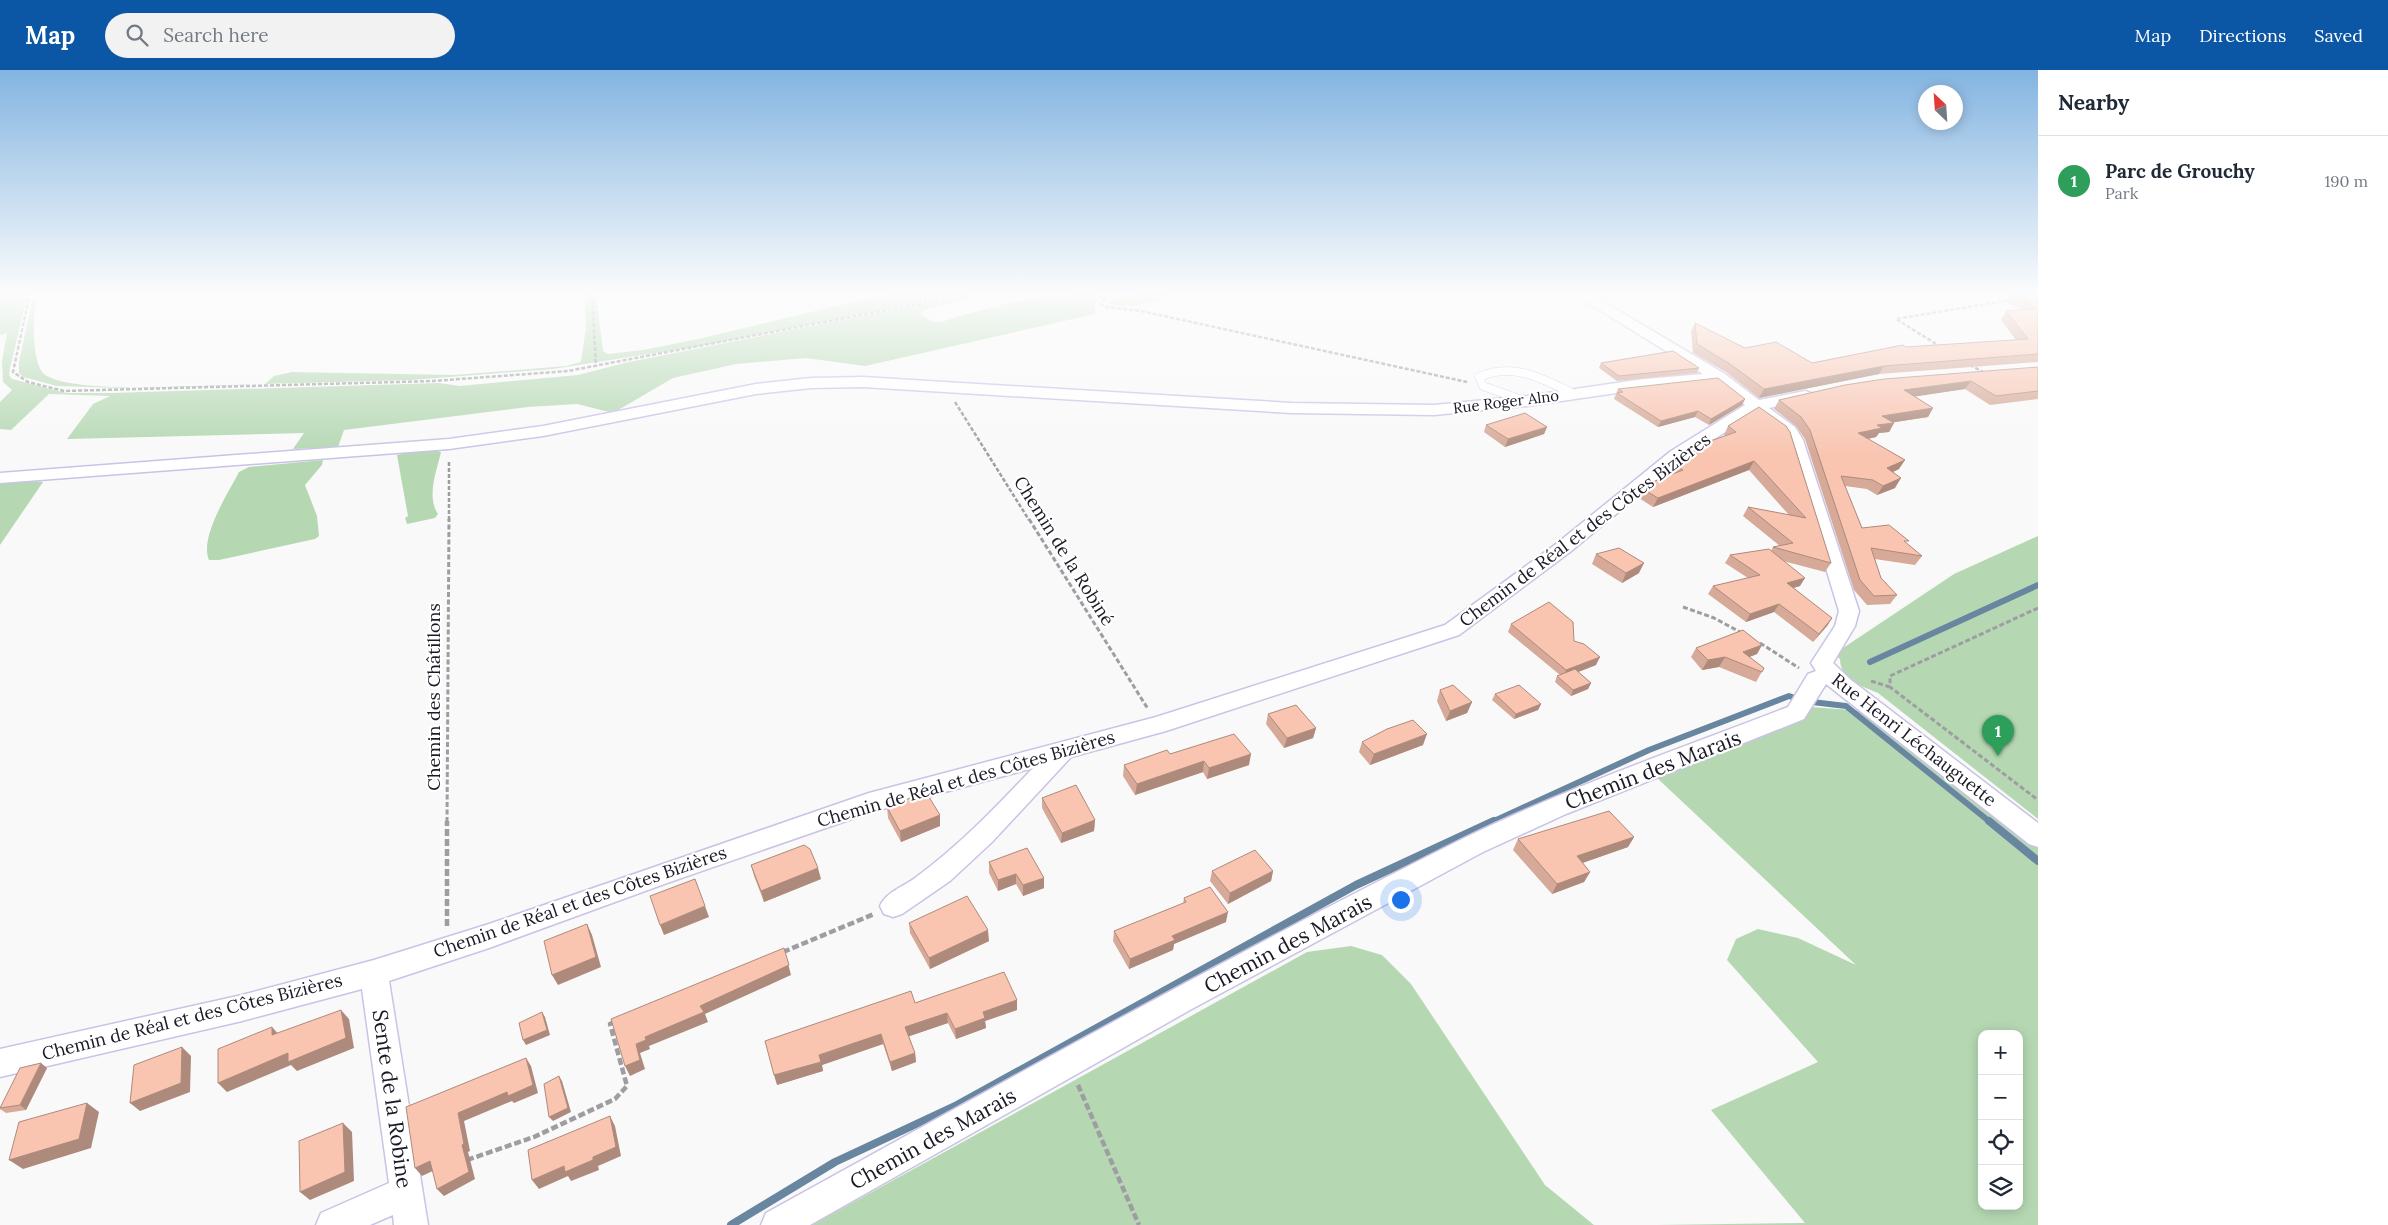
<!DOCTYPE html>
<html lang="en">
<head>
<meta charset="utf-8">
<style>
	body { margin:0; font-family:Lora,serif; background:#f2f2f3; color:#1f2937 }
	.controls { position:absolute; right:15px; bottom:15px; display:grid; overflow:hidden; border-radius:10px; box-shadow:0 2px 12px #0003 }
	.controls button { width:45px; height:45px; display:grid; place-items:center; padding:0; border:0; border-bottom:1px solid #e0e1e3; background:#fff; color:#1f2937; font:25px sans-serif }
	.compass { position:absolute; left:1918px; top:15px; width:45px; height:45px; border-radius:50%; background:#fff; box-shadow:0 2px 12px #0003; rotate:335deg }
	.you { position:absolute; left:1400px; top:829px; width:18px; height:18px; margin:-12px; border:4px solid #fff; border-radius:50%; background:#1a73e8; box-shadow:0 0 0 8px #1a73e833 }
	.badge { display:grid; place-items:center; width:32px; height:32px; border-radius:50%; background:#0b56a5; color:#fff; font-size:16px; font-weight:700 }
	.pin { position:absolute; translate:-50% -41px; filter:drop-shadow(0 1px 2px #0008) }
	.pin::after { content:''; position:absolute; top:26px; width:18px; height:15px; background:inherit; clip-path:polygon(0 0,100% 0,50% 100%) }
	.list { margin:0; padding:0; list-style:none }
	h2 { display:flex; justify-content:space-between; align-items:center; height:65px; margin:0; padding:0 20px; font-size:21px }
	h2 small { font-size:16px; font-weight:400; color:#747a83 }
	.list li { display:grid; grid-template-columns:32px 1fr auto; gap:15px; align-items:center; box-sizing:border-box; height:90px; padding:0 20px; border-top:1px solid #e0e1e3 }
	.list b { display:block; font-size:19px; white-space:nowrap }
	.list p { margin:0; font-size:16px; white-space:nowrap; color:#747a83 }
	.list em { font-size:16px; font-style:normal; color:#747a83 }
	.icon { flex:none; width:28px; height:28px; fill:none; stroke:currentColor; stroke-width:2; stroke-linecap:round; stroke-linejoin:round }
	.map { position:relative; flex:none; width:2038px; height:1155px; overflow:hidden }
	header { display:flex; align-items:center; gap:30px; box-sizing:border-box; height:70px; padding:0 25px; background:#0b56a5; color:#fff }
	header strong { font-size:24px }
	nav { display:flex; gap:28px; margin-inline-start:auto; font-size:18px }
	.search { width:350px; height:45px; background:#f2f2f3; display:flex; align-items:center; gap:12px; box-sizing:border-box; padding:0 18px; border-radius:28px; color:#747a83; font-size:19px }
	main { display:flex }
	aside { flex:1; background:#fff }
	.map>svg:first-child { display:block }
	.green { fill:#b5d8b3; fill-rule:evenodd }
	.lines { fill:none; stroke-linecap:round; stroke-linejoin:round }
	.stream-far1 { stroke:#6986a1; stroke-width:6 }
	.stream { stroke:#6986a1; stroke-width:8 }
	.lane-casing { stroke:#c9c3e6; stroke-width:9 }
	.street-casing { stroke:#c9c3e6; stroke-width:3 }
	.path-far2 { stroke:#9e9da2; stroke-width:2.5; stroke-dasharray:4 2; stroke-linecap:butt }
	.path-far1 { stroke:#9e9da2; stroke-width:3; stroke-dasharray:5 2.5; stroke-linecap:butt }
	.path { stroke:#9e9da2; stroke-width:4.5; stroke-dasharray:7 3; stroke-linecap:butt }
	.lane { stroke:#fff; stroke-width:8 }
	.street { fill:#fff; fill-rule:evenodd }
	.wall { fill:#d6a998 }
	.shaded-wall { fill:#ae8a7c }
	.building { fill:#f9c5b1; stroke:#ae8a7c }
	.labels { text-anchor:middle; stroke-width:4.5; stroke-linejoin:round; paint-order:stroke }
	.far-street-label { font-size:15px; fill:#1b1925; stroke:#fff }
	.street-label { font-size:18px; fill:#1b1925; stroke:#fff }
	.near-street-label { font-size:21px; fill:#1b1925; stroke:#fff }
</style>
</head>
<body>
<header>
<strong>Map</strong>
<div class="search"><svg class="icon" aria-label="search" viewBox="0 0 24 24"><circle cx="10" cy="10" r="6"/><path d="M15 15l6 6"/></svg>Search here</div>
<nav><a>Map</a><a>Directions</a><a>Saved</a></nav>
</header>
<main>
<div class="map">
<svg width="2038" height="1155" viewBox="0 0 2038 1155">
	<rect width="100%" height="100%" fill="#f9f9f9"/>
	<g class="green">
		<path d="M0,223H28L10,298L9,305L12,309L66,323H111L439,313L460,316L578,305L624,293L964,226L967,229L924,240L920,244L934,252H941C993,235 1045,223 1100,223L1095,233V244L865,296L806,288L736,294L673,308L613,343L577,334L528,337L344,360L338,377L293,379L304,363L67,369L93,334L110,326L49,324L11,360L0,359V332L12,320L3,312L2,291L7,263L0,265Z"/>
		<path d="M34,223H37C33,240 31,287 42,302C62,327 228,315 265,314L274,306L292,302L454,305L566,296L581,292L586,257L584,223H596L603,281L608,284L643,280L698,269L886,224L968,223L700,276L553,299L411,310L122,318L57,316L23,307L19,303V292Z"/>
		<path d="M1137,223H1183C1167,227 1121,244 1108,232Z"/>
		<path d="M431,379L441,382C437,400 426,427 438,444L435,448L407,454L405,448L408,446L397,385Z"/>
		<path d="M323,390L322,395L305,415L317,446L319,466L315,469L219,490H209C199,467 229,422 239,402L249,397Z"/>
		<polygon points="25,410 43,412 0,475 0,411"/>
		<path d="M2038,466V749L1878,623C1862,616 1840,610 1840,589L1834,584L1954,504Z"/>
		<path d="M1810,637L1866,641L2038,778V1155H1657L1805,1153L1711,1040L1818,992L1727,890L1736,869L1758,859L1798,868L1856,895L1656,707ZM1982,964H2019V1136H1982Z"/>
		<polygon points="1351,876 1382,885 1411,914 1545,1115 1594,1155 812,1155 1307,882"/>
	</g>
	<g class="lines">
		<g class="stream-far1">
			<polyline points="1870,592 2038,515"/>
			<polyline points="1812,632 1846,636 1990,752"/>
			<polyline points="1492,752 1649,680 1789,626 1795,628"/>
		</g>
		<g class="stream">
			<polyline points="1989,751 2038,791"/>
			<polyline points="731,1155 835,1092 957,1035 1356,815 1494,751"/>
		</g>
		<defs>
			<path id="lane" d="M1525,331L1483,316L1479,307C1513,292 1541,308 1572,323"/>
			<path id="street" d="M1572,223H1589L1725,304L1759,330L1805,321L1811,323L1813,326L1811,329L1769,338L1795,357L1803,370L1859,541L1855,556L1833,593L1851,610L2038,753V777L2029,774L1826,614L1804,649L1566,744L1483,782L1190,940L810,1155H761L766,1143C997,1016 1227,886 1464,768C1568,717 1680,679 1788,637L1808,604L1816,601L1811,593L1835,556L1839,541L1787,370L1783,364L1755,343L1683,389L1570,482L1459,565L1166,661L1071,687L992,772L950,811L902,844L893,847L884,844L880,836C886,822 903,817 915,808C959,776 996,737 1033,698L872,742L667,813L489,878L389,911L428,1155H394L393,1145L370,1155H316L321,1143L389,1113L362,919L242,951L0,1007V979L242,925L374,890L489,854L869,723L1156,647L1445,555L1556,474L1671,381L1745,335L1716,312L1644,319L1527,336L1434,345L1291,343L863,317L811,318L756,324L543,366L449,379L0,413V403L449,369L543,356L756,314L811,308L863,307L1291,333L1434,335L1527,326L1644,309L1703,304Z"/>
		</defs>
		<use href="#lane" class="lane-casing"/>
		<use href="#street" class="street-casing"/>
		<g class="path-far2">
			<polyline points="30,223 13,302 28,312 64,321 433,311 568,301 976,223"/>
			<polyline points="592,223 596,296"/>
			<polyline points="1108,223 1101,234 1106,237 1141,241 1467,312"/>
			<polyline points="1941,277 1896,249 2010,230"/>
			<polyline points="1970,295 1983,302"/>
			<polyline points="955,332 1029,450"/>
			<polyline points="449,450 449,390"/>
		</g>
		<g class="path-far1">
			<polyline points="1029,449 1148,639"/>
			<polyline points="1683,537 1714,548 1742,563"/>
			<polyline points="2038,538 1890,606 1890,617 2038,730"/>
			<polyline points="1760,573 1799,598"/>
			<polyline points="1871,611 1890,617"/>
			<polyline points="447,752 449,449"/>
		</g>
		<g class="path">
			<polyline points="447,856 447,751"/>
			<polyline points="783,882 874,844"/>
			<polyline points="1078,1015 1139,1155"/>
			<polyline points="467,1090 534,1067 615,1029 627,1016 610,954 616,951"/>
		</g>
		<use href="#lane" class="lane"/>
		<use href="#street" class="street"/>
	</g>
	<g class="wall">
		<polygon points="2011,223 2038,223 2038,292 1879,304 1759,328 1726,302 1693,283 1691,261 1695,253 1745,278 1812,293 1906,277 2016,270 2001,250 2006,241 2022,240 2006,231"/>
		<polygon points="1601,293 1699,298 1697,303 1617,311 1599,298"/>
		<polygon points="2038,297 2038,329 1990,335 1965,319 1915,326 1933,338 1928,347 1893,352 1894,353 1889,362 1879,363 1876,367 1868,369 1899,399 1892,402 1895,418 1877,425 1867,419 1845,416 1862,458 1907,474 1922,486 1915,495 1875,489 1881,508 1897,525 1890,534 1867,535 1854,520 1805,369 1796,356 1774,339 1779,330"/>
		<polygon points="1618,319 1745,329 1742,335 1709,355 1695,347 1658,357 1614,329"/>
		<polygon points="1759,337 1831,493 1825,502 1783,491 1800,516 1793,518 1832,548 1827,556 1813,572 1774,542 1746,552 1708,524 1713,516 1748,508 1725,493 1730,485 1771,481 1773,477 1780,476 1743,446 1748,437 1789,445 1749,400 1653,437 1639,428 1643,419 1671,404 1670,404 1675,395 1691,386 1695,377 1725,366 1724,365 1728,356"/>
		<polygon points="1486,355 1547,357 1544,364 1505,377 1484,362"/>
		<polygon points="1596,484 1639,503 1622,513 1592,494"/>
		<polygon points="1511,554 1574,571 1596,595 1578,602 1591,613 1588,619 1571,626 1555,612 1557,606 1560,605 1508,562"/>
		<polygon points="1762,575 1757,584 1749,587 1764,598 1756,612 1719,597 1702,600 1691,587 1696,578"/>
		<polygon points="1440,620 1472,632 1467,643 1446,651 1437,631"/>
		<polygon points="1495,624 1541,634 1538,640 1514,649 1492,630"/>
		<polygon points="1268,644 1316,658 1313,668 1284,678 1266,654"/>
		<polygon points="1362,672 1423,675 1370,695 1359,682"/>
		<polygon points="1170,684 1249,695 1207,709 1203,702 1135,725 1123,706 1124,695"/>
		<polygon points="1042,728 1095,750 1094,761 1061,773 1042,738"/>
		<polygon points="887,737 940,745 940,756 901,772 888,748"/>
		<polygon points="1634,767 1628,777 1582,793 1590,802 1584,812 1552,824 1513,780 1518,769"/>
		<polygon points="1027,778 1044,818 1023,826 1016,814 998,821 989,803 989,792"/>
		<polygon points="751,795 821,809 764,832 754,806"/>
		<polygon points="1212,801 1273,801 1271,811 1228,834 1210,811"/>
		<polygon points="1184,828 1226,852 1174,874 1173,880 1129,899 1113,871 1114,861 1183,834"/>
		<polygon points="909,853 989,871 930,899 910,863"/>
		<polygon points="1017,930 1017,940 985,951 986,958 956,969 948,953 909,966 915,983 916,992 892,1001 883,974 822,995 823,1001 777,1015 915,933"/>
		<polygon points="47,998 26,1040 6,1043 0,1039 0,1037"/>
	</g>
	<g class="shaded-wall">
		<polygon points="1884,296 1879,304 1759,328 1764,319"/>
		<polygon points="1971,311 1965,319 1899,329 1904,320"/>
		<polygon points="1745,329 1742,335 1709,355 1711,349"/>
		<polygon points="1933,338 1928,347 1877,355 1882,346"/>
		<polygon points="1698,341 1695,347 1658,357 1661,351"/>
		<polygon points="1894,353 1889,362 1879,363 1876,367 1852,372 1858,363 1877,355"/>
		<polygon points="1547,357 1544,364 1505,377 1508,369"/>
		<polygon points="1905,390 1899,399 1881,408 1887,398"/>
		<polygon points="1754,391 1749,400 1653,437 1658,428"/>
		<polygon points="1901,408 1895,418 1877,425 1883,416"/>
		<polygon points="1644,493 1639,503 1622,513 1626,503"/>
		<polygon points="1805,508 1800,516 1782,521 1787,513"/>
		<polygon points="1779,534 1774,542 1746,552 1750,544"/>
		<polygon points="1832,548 1827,556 1813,572 1819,564"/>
		<polygon points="1762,575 1757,584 1737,592 1743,582"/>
		<polygon points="1600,587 1596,595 1563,608 1566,600"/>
		<polygon points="1725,587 1719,597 1702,600 1708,590"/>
		<polygon points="1591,613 1588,619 1571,626 1573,620"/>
		<polygon points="1472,632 1467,643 1446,651 1450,641"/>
		<polygon points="1541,634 1538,640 1514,649 1516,644"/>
		<polygon points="1316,658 1313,668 1284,678 1287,668"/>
		<polygon points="1427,664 1423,675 1370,695 1374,684"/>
		<polygon points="1251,684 1249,695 1207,709 1209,698"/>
		<polygon points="1204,691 1203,702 1135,725 1137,714"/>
		<polygon points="940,745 940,756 901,772 900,761"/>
		<polygon points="1095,750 1094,761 1061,773 1062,763"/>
		<polygon points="1634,767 1628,777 1571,797 1577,786"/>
		<polygon points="818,798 821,809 764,832 761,821"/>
		<polygon points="1273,801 1271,811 1228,834 1230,823"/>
		<polygon points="1590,802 1584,812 1552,824 1557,814"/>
		<polygon points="1016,804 1016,814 998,821 998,810"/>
		<polygon points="1044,808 1044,818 1023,826 1023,815"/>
		<polygon points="705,836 709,847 664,865 660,855"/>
		<polygon points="1228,842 1226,852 1174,874 1173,880 1129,899 1130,889 1172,866"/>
		<polygon points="587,854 592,865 601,897 558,915 552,905"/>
		<polygon points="988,860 989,871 930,899 929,888"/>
		<polygon points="784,878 791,905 705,944 708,952 649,976 650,979 640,983 645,999 630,1006 625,996 636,974 645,967 700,936"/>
		<polygon points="1017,930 1017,940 985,951 986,958 956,969 955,959 983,942"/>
		<polygon points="341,940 349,949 354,978 297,1001 291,995 227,1022 218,1013"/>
		<polygon points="542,942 545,947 550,965 526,975 523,970"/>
		<polygon points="947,943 948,953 907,967 905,957"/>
		<polygon points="272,957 281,967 272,965"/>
		<polygon points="881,964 883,974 822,995 823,1001 777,1015 774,1005 819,985"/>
		<polygon points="182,977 191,986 190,1022 140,1041 130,1033"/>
		<polygon points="915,983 916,992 892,1001 890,992"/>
		<polygon points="526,988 531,996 538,1023 514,1033 512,1031 464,1051 470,1081 468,1082 475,1109 444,1126 437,1119 458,1043"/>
		<polygon points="41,993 47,998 26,1040 20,1035"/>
		<polygon points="559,1006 562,1011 571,1042 553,1051 549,1047"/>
		<polygon points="87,1033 99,1042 91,1078 23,1099 9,1090"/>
		<polygon points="610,1046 615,1056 621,1086 598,1096 599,1100 571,1111 568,1106 539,1119 532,1110 564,1096 593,1087"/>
		<polygon points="343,1053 352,1062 354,1111 310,1130 300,1122"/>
		<polygon points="430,1091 437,1099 422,1106 415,1098"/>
	</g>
	<g class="building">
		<polygon points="2011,223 2038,223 2038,284 1884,296 1764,319 1730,294 1697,274 1695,253 1745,278 1776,272 1812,293 1903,275 1906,277 2028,269 2006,241 2035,239 2026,233 2030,233"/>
		<polygon points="1673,281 1699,298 1619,306 1601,293"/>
		<polygon points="2038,297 2038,321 1996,326 1971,311 1904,320 1933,338 1882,346 1894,353 1877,355 1882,358 1858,363 1905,390 1887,398 1901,408 1883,416 1873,410 1841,406 1862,458 1889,455 1909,471 1904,471 1922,486 1871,478 1881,508 1897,525 1874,526 1860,510 1810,360 1801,347 1779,330 1845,315 1884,309"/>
		<polygon points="1718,308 1745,329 1711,349 1698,341 1661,351 1617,323 1623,322 1618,319"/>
		<polygon points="1759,337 1786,356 1790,362 1831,493 1773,477 1793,473 1748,437 1806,448 1754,391 1658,428 1643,419 1650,413 1683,400 1675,395 1700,381 1695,377 1699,375 1736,362 1728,356"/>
		<polygon points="1525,343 1547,357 1508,369 1486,355"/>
		<polygon points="1619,478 1644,493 1626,503 1596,484"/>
		<polygon points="1769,479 1805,508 1787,513 1832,548 1819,564 1779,534 1750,544 1713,516 1760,505 1730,485"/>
		<polygon points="1549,532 1573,552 1574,571 1584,574 1600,587 1566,600 1511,554"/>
		<polygon points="1743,560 1762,575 1743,582 1764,598 1762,602 1725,587 1708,590 1696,578"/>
		<polygon points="1575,599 1591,613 1573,620 1557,606"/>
		<polygon points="1453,615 1472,632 1450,641 1440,620"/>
		<polygon points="1519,615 1541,634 1516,644 1495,624"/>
		<polygon points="1296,635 1316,658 1287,668 1268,644"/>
		<polygon points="1413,650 1427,664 1374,684 1362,672 1387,659"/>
		<polygon points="1234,664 1251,684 1209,698 1204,691 1137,714 1124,695 1167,680 1170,684"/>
		<polygon points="1076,715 1095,750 1062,763 1042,728"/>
		<polygon points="926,722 940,745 900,761 887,737"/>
		<polygon points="1609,741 1634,767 1577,786 1590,802 1557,814 1518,769"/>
		<polygon points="804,775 810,779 818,798 761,821 751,795"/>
		<polygon points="1027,778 1044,808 1023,815 1016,804 998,810 989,792"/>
		<polygon points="1255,780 1273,801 1230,823 1212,801"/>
		<polygon points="695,809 705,836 660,855 650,826"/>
		<polygon points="1210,817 1228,842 1172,866 1175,870 1130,889 1114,861 1186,832 1184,828"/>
		<polygon points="967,826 988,860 929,888 909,853"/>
		<polygon points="587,854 596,887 552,905 544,871"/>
		<polygon points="784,878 789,895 700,936 704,942 645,967 646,970 636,974 640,990 625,996 611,949"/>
		<polygon points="1004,902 1017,930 983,942 985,948 955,959 947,943 905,957 915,983 890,992 881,964 819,985 821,992 774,1005 765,971 911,921 915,933"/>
		<polygon points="341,940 346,968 288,992 288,983 218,1013 218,979 272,957 272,965"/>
		<polygon points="542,942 547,960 523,970 519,953"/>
		<polygon points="182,977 181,1013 130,1033 134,995"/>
		<polygon points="526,988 533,1015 508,1026 507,1022 458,1043 464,1074 462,1075 469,1102 437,1119 430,1091 415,1098 406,1037"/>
		<polygon points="41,993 20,1035 0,1038 20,998"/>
		<polygon points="559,1006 568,1038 549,1047 544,1014"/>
		<polygon points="87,1033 79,1069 9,1090 19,1052"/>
		<polygon points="610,1046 616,1077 593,1087 593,1090 565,1102 564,1096 532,1110 528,1080"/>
		<polygon points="343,1053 345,1102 300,1122 299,1071"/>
	</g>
	<linearGradient id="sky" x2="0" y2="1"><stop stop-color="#83b4e1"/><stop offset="0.58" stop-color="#fcfcfc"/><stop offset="1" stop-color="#fcfcfc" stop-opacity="0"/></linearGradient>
	<rect width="2038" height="385" fill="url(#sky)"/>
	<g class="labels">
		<g class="far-street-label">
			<text transform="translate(1506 332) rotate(-7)" y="5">Rue Roger Alno</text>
		</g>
		<g class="street-label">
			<text transform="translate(1585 460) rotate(-37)" y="6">Chemin de Réal et des Côtes Bizières</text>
			<text transform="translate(1064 481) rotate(58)" y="6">Chemin de la Robiné</text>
			<text transform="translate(434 627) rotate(-90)" y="6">Chemin des Châtillons</text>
			<text transform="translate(1914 670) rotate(38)" y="6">Rue Henri Léchauguette</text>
			<text transform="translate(966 709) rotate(-16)" y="6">Chemin de Réal et des Côtes Bizières</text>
			<text transform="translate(580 832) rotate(-19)" y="6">Chemin de Réal et des Côtes Bizières</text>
			<text transform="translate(192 947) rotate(-14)" y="6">Chemin de Réal et des Côtes Bizières</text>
		</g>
		<g class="near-street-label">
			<text transform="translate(1653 700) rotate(-21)" y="7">Chemin des Marais</text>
			<text transform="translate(1288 874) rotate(-28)" y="7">Chemin des Marais</text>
			<text transform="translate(392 1029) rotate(82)" y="7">Sente de la Robine</text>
			<text transform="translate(933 1069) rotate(-29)" y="7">Chemin des Marais</text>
		</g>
	</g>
</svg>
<div class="controls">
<button>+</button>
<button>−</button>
<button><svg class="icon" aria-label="locate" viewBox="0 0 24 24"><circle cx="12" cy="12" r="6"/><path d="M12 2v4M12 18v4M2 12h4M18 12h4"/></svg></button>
<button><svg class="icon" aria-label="layers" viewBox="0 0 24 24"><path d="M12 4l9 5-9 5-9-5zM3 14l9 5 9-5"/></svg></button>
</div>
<svg class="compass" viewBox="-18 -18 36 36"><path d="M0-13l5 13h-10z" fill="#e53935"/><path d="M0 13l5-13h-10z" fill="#747a83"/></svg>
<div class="you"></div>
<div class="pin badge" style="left:1998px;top:686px;background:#2e9e5b">1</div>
</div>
<aside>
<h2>Nearby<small></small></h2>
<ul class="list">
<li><span class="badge" style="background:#2e9e5b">1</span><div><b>Parc de Grouchy</b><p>Park</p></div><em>190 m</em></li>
</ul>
</aside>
</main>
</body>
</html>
